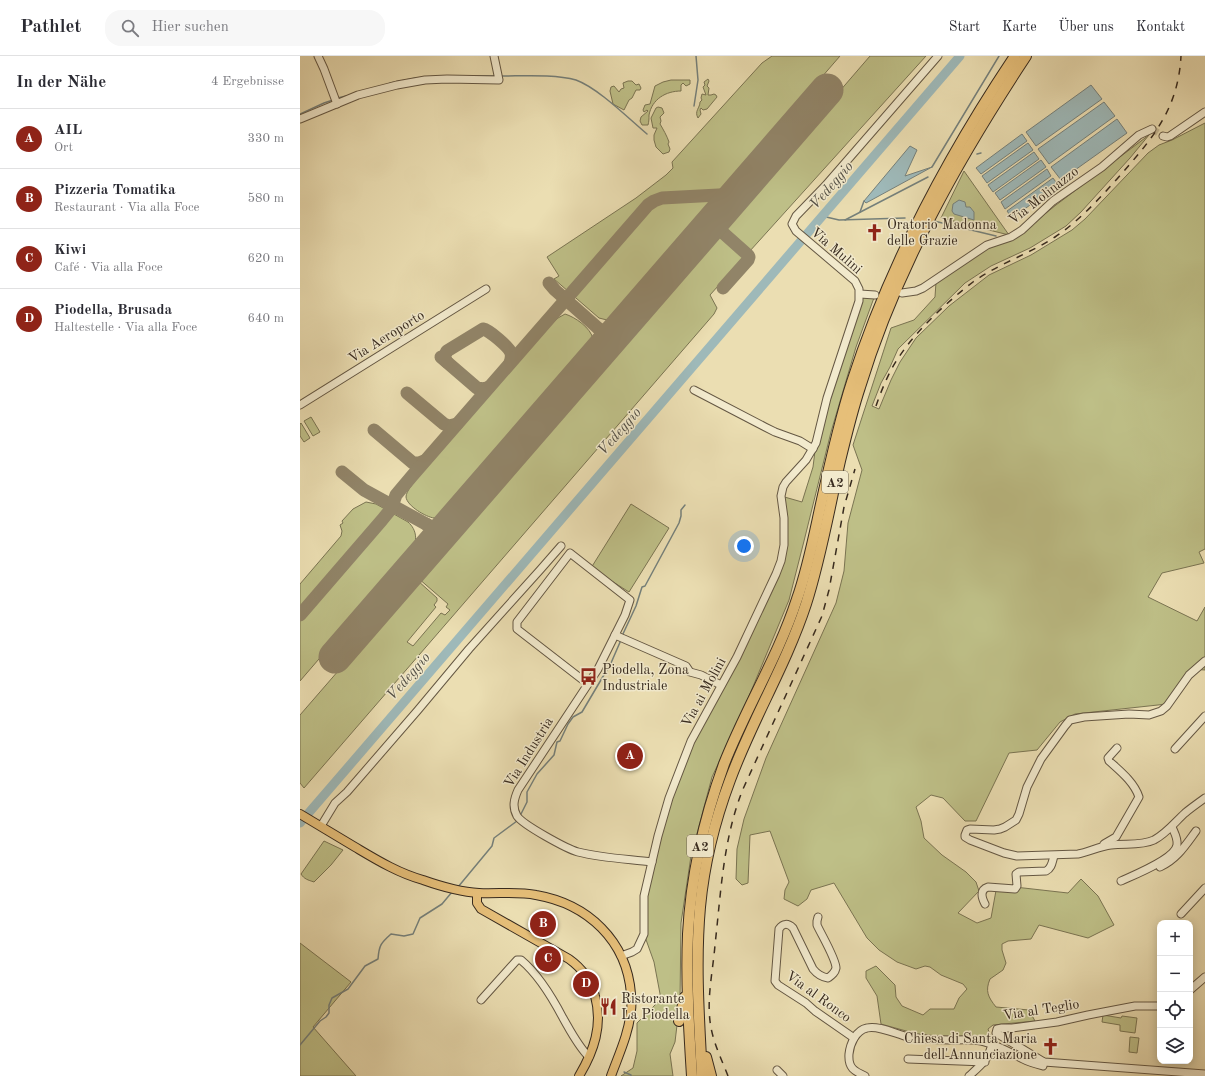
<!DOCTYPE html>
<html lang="de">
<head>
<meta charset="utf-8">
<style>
	body { margin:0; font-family:"Old Standard TT",serif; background:#f7f7f7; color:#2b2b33 }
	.controls { position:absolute; right:12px; bottom:12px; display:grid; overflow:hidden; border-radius:8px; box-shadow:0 2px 10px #0003 }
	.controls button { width:36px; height:36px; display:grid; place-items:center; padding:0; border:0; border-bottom:1px solid #e1e1e2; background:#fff; color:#2b2b33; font:20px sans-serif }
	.you { position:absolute; left:444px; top:490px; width:14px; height:14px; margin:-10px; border:3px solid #fff; border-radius:50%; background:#1a73e8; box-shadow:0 0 0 6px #1a73e833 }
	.badge { display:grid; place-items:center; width:26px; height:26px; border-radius:50%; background:#8f2418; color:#fff; font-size:13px; font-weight:700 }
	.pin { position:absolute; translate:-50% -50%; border:2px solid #fff; box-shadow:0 1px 4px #0006 }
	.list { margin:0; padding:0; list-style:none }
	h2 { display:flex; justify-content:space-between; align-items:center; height:52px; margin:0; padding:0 16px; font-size:17px }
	h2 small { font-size:13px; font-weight:400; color:#7c7c81 }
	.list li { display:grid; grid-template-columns:26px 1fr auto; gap:12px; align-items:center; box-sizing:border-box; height:60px; padding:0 16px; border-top:1px solid #e1e1e2 }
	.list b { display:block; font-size:15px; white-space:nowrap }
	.list p { margin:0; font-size:13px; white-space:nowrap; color:#7c7c81 }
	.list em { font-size:13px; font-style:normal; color:#7c7c81 }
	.icon { flex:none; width:22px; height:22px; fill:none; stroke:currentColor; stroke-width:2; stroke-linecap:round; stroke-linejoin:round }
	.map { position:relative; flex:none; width:905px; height:1020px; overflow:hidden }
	header { display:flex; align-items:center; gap:24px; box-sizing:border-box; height:56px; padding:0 20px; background:#fff; border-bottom:1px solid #e1e1e2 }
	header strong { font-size:19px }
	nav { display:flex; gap:22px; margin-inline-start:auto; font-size:14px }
	.search { width:280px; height:36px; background:#f7f7f7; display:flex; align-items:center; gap:10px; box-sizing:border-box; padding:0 14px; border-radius:16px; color:#7c7c81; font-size:15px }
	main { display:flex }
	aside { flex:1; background:#fff }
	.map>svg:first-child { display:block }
	.green { fill:#bebf87; stroke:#7a7452 }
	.water { fill:#9eb9b9; stroke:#75807b }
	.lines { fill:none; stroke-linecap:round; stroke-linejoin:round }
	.stream { stroke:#75807b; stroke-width:1.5 }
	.river { stroke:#9eb9b9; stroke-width:9 }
	.taxiway { stroke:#918468; stroke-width:13 }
	.runway { stroke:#918468; stroke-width:33 }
	.minor-tunnel { stroke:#c7ba94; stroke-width:7; stroke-dasharray:7 3.5; stroke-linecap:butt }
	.minor-casing { stroke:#645743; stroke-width:9 }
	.major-casing { stroke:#372a1e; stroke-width:10 }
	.highway-casing { stroke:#372a1e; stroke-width:12 }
	.minor { stroke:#f2eacd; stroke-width:7 }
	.major { stroke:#e6bf79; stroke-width:8 }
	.highway { stroke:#e6bf79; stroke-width:10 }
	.rail { stroke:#372a1e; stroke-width:1.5; stroke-dasharray:7 7; stroke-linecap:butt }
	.labels { text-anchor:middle; stroke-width:3; stroke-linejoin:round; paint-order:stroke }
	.shield { fill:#f2eacd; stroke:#6f6452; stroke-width:1 }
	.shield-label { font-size:13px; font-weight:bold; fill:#372a1e }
	.street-label { font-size:14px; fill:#372a1e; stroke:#f2eacd }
	.poi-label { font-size:14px; fill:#372a1e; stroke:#f2eacd; text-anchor:start }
	.water-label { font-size:15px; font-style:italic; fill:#514e45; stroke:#f2eacd }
</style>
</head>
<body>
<header>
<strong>Pathlet</strong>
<div class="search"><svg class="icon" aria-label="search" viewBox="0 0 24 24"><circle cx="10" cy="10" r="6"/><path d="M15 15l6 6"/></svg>Hier suchen</div>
<nav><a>Start</a><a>Karte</a><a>Über uns</a><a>Kontakt</a></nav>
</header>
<main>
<aside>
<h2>In der Nähe<small>4 Ergebnisse</small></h2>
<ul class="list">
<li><span class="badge">A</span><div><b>AIL</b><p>Ort</p></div><em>330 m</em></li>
<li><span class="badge">B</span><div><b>Pizzeria Tomatika</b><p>Restaurant · Via alla Foce</p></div><em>580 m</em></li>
<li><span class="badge">C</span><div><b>Kiwi</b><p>Café · Via alla Foce</p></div><em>620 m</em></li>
<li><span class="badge">D</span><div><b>Piodella, Brusada</b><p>Haltestelle · Via alla Foce</p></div><em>640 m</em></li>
</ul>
</aside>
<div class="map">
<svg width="905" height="1020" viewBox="0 0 905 1020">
	<rect width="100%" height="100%" fill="#ebdeb2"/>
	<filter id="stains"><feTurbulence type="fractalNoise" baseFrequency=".005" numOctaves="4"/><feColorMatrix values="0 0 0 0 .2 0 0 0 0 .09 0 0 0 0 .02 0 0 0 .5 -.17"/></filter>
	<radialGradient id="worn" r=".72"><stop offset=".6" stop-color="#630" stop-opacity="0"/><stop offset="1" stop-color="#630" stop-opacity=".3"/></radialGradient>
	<g class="green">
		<polygon points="472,0 540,0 315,260 307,264 299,262 254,223 259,220 247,201 336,142 366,119 373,112 372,106 462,7"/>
		<polygon points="570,0 626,0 449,196 428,177 426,167"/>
		<path d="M408,23L409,25L407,30L409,32L408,39H411L414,38L416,39L417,41L407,53L403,54L401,52L400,54L401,58L398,62C394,55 400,52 400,46L402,44L401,42L402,38L406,39L403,31L405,29L404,26Z"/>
		<path d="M371,24H390V28L386,30L383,27L381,29V35C366,35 352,43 349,59C349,63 349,65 348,69H342L340,65L341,61L348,55L347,54L344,56L343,54L345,49L350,48L355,30L363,26Z"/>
		<polygon points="328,25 332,25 336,29 339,28 341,32 340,34 336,34 332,42 329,44 324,54 313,48 310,35 311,31 314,30 319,36 321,33 324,32 323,27"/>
		<path d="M358,51L362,52L364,57L360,61L361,65L360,68C363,73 367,80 369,86L368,88L370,93L369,96L363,98L356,91L354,84V79L357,72H353L351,62L356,52Z"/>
		<path d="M905,67V493L899,496L904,507L862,517L848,541L897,565L905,551V614L891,613L867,648L775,658L760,666L737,694L709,697L676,765H665L643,742L631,739L616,751L621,765L624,782L642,799L666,816L676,826L679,835L658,857L677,867L691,862L697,829L768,837L781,823L798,840L814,869L788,882L739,869L731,883L708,885L702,888V894L706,907L703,914L690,923C685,935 688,941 696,951L729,954L735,965L693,969L688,973L692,985L624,980L581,968L577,940L566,922V915L576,910L595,929L596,941L602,950L623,959L630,953H654L659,942L667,933L663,928L641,919L630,911L625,910L616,913L597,906L579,894L567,882L534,827L511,834L507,843L498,850L484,843L485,834L489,826L470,775L450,779L448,827L442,829L436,823L437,793L444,763L466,702L536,547L544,515L548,467L562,414L553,389L591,272L614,264L635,241L636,226L687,193L715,182L756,149L849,79L830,102L781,156L766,170L730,192L691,210L665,227L598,293L590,311L581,327L572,350L579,353L591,324L600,306L616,282L649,250L689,219L731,199L772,174L785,163L848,97L859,89L872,84Z"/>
		<polygon points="664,115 709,179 641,162"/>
		<polygon points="418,180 424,182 444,200 443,202 410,239 417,252 414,258 4,732 0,727 0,659 117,524 137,542 137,545 134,549 136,551 107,586 113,590 141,557 145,559 150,554 146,551 148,548 118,522 414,181"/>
		<polygon points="560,238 575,239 556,291 531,376 504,485 489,544 442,657 412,721 391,800 381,867 380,944 375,986 370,998 373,1020 321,1020 333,1012 337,995 337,967 361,943 354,906 344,878 344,840 352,806 391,685 421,629 481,505 481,440 502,446 513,411 516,387"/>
		<path d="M265,258C275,261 291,272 293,283L290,289L143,460C140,461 137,462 134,462C126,461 107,450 106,441C106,435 114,427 117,422L243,277L258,262Z"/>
		<polygon points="11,361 20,376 13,380 4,365"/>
		<polygon points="1,367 10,382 4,386 0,380 0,368"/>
		<path d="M66,446L76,448L108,466C117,474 118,485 111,496L0,625V528L41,480L42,475L40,469L43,467L42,465L53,453Z"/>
		<polygon points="331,448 369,472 329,536 291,512"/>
		<path d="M24,785L43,794L31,809L14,826C8,824 4,823 1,818Z"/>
		<polygon points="0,887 51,926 13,971 56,1020 0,1020"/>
		<polygon points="803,959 821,962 822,960 837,962 835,977 820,975 820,969 802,966"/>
		<polygon points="830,981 839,982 837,997 829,996"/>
	</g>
	<g class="water">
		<polygon points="791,29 802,43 736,90 726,76"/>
		<polygon points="804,46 815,60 749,108 738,93"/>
		<polygon points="817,63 827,77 761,124 751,111"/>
		<polygon points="722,78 727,85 681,118 676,112"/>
		<polygon points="728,87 733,94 687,127 682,120"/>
		<polygon points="610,90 617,94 605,120 632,111 566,147 564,145"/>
		<polygon points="734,96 739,103 693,136 688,129"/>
		<polygon points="741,104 746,111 700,144 695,137"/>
		<polygon points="747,113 751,120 705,153 701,146"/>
		<polygon points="753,122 758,129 712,162 707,155"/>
		<polygon points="659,144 665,146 666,151 670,151 674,156 674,164 654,158 652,155 653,148"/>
	</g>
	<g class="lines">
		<g class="stream">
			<polyline points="162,20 196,20"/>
			<path d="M202,20C224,20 255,18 276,24C298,32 328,62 347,78"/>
			<polyline points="126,21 146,20"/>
			<polyline points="90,27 116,22"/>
			<polyline points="38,42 46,40"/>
			<polyline points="394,50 398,24 396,0"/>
			<polyline points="0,58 24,47 33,44"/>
			<polyline points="677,98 681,97"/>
			<polyline points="632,111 699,0"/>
			<polyline points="560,156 564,145"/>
			<polyline points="522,160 539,164 605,162"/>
			<polyline points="545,164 628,121"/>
			<polyline points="634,165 696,180"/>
			<polyline points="322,580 336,550 342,531 345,530 379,467 381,460 381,454 385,449"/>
			<polyline points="220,760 227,746 227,736 237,718 254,699 257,686 260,685 268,668 273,661 282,656 311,607 321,584"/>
			<polyline points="158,831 192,790 194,782 217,765 218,763"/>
			<path d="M0,989L20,965L26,961L29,957V949L32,942L48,933L65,910L78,903C79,889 81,887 91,878L104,880L113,878L120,862L142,848L152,836"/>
			<polyline points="324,1016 331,1019 331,1020"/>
		</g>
		<polyline class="river" points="0,767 660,0"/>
		<g class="taxiway">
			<polyline points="412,167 448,199 449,201 448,204 423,232"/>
			<polyline points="249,227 255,234 299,273"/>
			<path d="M299,296C304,288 306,281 299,273C309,279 316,275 323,268"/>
			<polyline points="141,301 177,332 184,333 189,331"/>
			<path d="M147,306L144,301L147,295L183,273C189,274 209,291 211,297C212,301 211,304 210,307"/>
			<polyline points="107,337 144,368 149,370 157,368"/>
			<polyline points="74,374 113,407 119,407 124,405"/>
			<polyline points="42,416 64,434 126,468"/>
			<path d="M119,505C128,493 143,480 126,468C143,477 147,470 159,458"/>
			<polyline points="0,559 82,464 91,453 96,439 112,420 348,149 354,145 362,142 437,138"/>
		</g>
		<polyline class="runway" points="35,601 527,34"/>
		<polyline class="minor-tunnel" points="852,73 863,80"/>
		<defs>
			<g id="minor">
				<polyline points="18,0 24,13 37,48"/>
				<polyline points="0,63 58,39 97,29 125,24 147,23 199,24 194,0"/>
				<polyline points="863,80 867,81 870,80 905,56"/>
				<polyline points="602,237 616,235 623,232 687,189 711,181 722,174 753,145 802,111 839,79 852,73"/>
				<polyline points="560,238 575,239"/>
				<polyline points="394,334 465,371 475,376 500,385 513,393"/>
				<polyline points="0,349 186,233"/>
				<polyline points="315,579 386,610 390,616 401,619 421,629"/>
				<path d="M905,605L889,619L867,650L861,655L849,659L829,658L784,661L770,664L765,670L741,703L727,731L719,758L716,764L705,771L700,773L694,774L670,773L667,774L665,779V781L670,784L704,797L717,800L778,798C789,796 800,790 811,789C825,787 841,790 854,784C867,777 875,766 885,757C891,752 898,747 905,742"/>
				<path d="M288,628L217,573V566L270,497L330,544L325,559L298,613L218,734C214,743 212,751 217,760C223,769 267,793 278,796C302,802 327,803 352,806"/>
				<polyline points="875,693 905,660"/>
				<polyline points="21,770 35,747 47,736 118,654 169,593 240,514 261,490"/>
				<path d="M804,788L816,781L839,741C834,726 820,715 809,705L808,702L817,692"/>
				<path d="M860,811C877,803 885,790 896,775"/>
				<path d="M821,825C834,819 875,803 877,789C878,782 874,776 872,771"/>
				<path d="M685,848C682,842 679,834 688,831L715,833L717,830L716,818L719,816L746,815C752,812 752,806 754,800"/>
				<polyline points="881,858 905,832"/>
				<path d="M518,861L517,865V869C521,878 536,903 536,912C535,917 532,919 528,922C521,921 517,918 513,913L493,872C488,867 483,867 479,873L475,925L478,929L506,947L515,955L554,982"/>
				<polyline points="321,900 332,896 337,893 344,878 344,840 358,780 369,742 391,685 437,601 476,518 481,505 484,489 484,462 481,440 483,431 486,426 506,404 516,387 527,342 559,245 559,233 555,225 496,175 492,168 496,160 525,130 638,0"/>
				<polyline points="890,934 905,921"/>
				<path d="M181,944L217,904H221C239,919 252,941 263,962C271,976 278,990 289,1001"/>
				<polyline points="860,950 835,950 788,959 757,966 712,972 702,972 697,973 696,977 744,1006 905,1018"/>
				<polyline points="608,1003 685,1006"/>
				<polyline points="477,1014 483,1020"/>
				<path d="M565,1020C554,1015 548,1012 549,998C550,988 556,974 567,972C578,969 596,978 608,981C622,983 637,984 650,984C660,984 671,983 681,985C695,988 709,996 723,1003C729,1006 736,1008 743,1010L744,1006"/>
				<path d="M669,1020C681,1009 688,1004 692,989"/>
			</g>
			<g id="major">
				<path d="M0,758C18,769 37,780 55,791C77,804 98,817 123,824C140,830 160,836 179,837C198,838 218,835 236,839C288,848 327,885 331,938C331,943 332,949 331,954C329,977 319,998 311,1020"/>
				<path d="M177,837V847L181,853L269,903C283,913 291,924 295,940C303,969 294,995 279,1020"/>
			</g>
			<g id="highway">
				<polyline points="379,965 385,941"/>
				<polyline points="406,1001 411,1020"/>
				<path d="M392,1020C389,973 386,925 388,878C391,820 404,763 424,708C446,652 478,601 497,543C508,512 514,480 521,448C530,407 539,366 552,326C589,211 648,100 715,0"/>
				<path d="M402,1020C399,964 395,907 400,851C404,808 415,764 430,724C452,664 486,609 506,548C521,501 529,453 540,405C546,380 552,355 560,331C596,213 658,103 726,0"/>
			</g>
		</defs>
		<use href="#minor" class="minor-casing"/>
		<use href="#major" class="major-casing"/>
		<use href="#highway" class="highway-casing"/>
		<use href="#minor" class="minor"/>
		<use href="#major" class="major"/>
		<use href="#highway" class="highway"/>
		<g class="rail">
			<path d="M576,350C580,338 585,326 591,314C609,281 643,249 673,226C698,208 729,198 755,181C779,165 798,144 817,123C851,84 878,55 881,0"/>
			<path d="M428,1020C421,1002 412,984 410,965C407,940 413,914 415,889C421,836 423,783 443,733L522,560L529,534L544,451L555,413"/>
		</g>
	</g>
	<defs>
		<symbol id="church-bare" viewBox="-9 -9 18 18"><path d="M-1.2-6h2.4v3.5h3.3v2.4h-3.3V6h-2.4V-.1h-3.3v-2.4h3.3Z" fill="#8f2418" stroke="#f2eacd" stroke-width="2.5" paint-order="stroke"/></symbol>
		<symbol id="bus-bare" viewBox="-9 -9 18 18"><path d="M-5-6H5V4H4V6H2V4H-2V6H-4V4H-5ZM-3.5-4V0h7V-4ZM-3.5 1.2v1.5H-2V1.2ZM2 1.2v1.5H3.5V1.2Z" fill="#8f2418" stroke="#f2eacd" stroke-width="2.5" paint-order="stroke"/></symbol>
		<symbol id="restaurant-bare" viewBox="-9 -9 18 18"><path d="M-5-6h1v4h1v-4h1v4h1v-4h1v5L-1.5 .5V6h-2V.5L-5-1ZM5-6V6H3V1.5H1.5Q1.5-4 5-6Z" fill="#8f2418" stroke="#f2eacd" stroke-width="2.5" paint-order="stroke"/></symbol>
	</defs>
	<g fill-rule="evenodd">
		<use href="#church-bare" x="562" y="164" width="25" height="25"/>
		<use href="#bus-bare" x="276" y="608" width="25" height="25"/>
		<use href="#restaurant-bare" x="296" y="938" width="25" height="25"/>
		<use href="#church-bare" x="738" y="978" width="25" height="25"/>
	</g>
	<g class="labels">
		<g class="shield">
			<rect x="522" y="415" width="26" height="22" rx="3"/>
			<rect x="387" y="779" width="26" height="22" rx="3"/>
		</g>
		<g class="shield-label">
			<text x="535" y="431">A2</text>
			<text x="400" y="795">A2</text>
		</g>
		<g class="street-label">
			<text transform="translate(743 139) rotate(-38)" y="5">Via Molinazzo</text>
			<text transform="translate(537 194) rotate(41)" y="5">Via Mulini</text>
			<text transform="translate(86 280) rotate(-32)" y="5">Via Aeroporto</text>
			<text transform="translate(403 636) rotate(-61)" y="5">Via ai Molini</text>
			<text transform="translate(228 696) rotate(-58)" y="5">Via Industria</text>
			<text transform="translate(519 940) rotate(36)" y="5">Via al Ronco</text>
			<text transform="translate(741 953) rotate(-9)" y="5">Via al Teglio</text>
		</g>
		<g class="poi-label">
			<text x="587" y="173">Oratorio Madonna<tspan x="587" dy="16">delle Grazie</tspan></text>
			<text x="302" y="618">Piodella, Zona<tspan x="302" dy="16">Industriale</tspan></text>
			<text x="321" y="947">Ristorante<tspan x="321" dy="16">La Piodella</tspan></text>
			<text x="737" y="987" text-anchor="end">Chiesa di Santa Maria<tspan x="737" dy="16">dell'Annunciazione</tspan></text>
		</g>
		<g class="water-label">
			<text transform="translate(531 129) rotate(-49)" y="5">Vedeggio</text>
			<text transform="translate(319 375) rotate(-49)" y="5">Vedeggio</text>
			<text transform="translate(108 620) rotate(-49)" y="5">Vedeggio</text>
		</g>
	</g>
	<rect width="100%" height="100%" filter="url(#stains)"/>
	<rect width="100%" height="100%" fill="url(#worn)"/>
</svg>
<div class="controls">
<button>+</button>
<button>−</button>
<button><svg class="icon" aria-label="locate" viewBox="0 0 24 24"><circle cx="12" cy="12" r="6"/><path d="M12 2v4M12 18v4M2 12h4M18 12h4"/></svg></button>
<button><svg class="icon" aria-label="layers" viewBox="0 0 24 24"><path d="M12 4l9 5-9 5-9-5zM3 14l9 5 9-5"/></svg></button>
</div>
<div class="you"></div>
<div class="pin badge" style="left:330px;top:700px">A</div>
<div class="pin badge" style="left:243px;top:868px">B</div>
<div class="pin badge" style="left:248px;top:903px">C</div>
<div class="pin badge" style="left:286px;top:928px">D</div>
</div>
</main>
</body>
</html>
